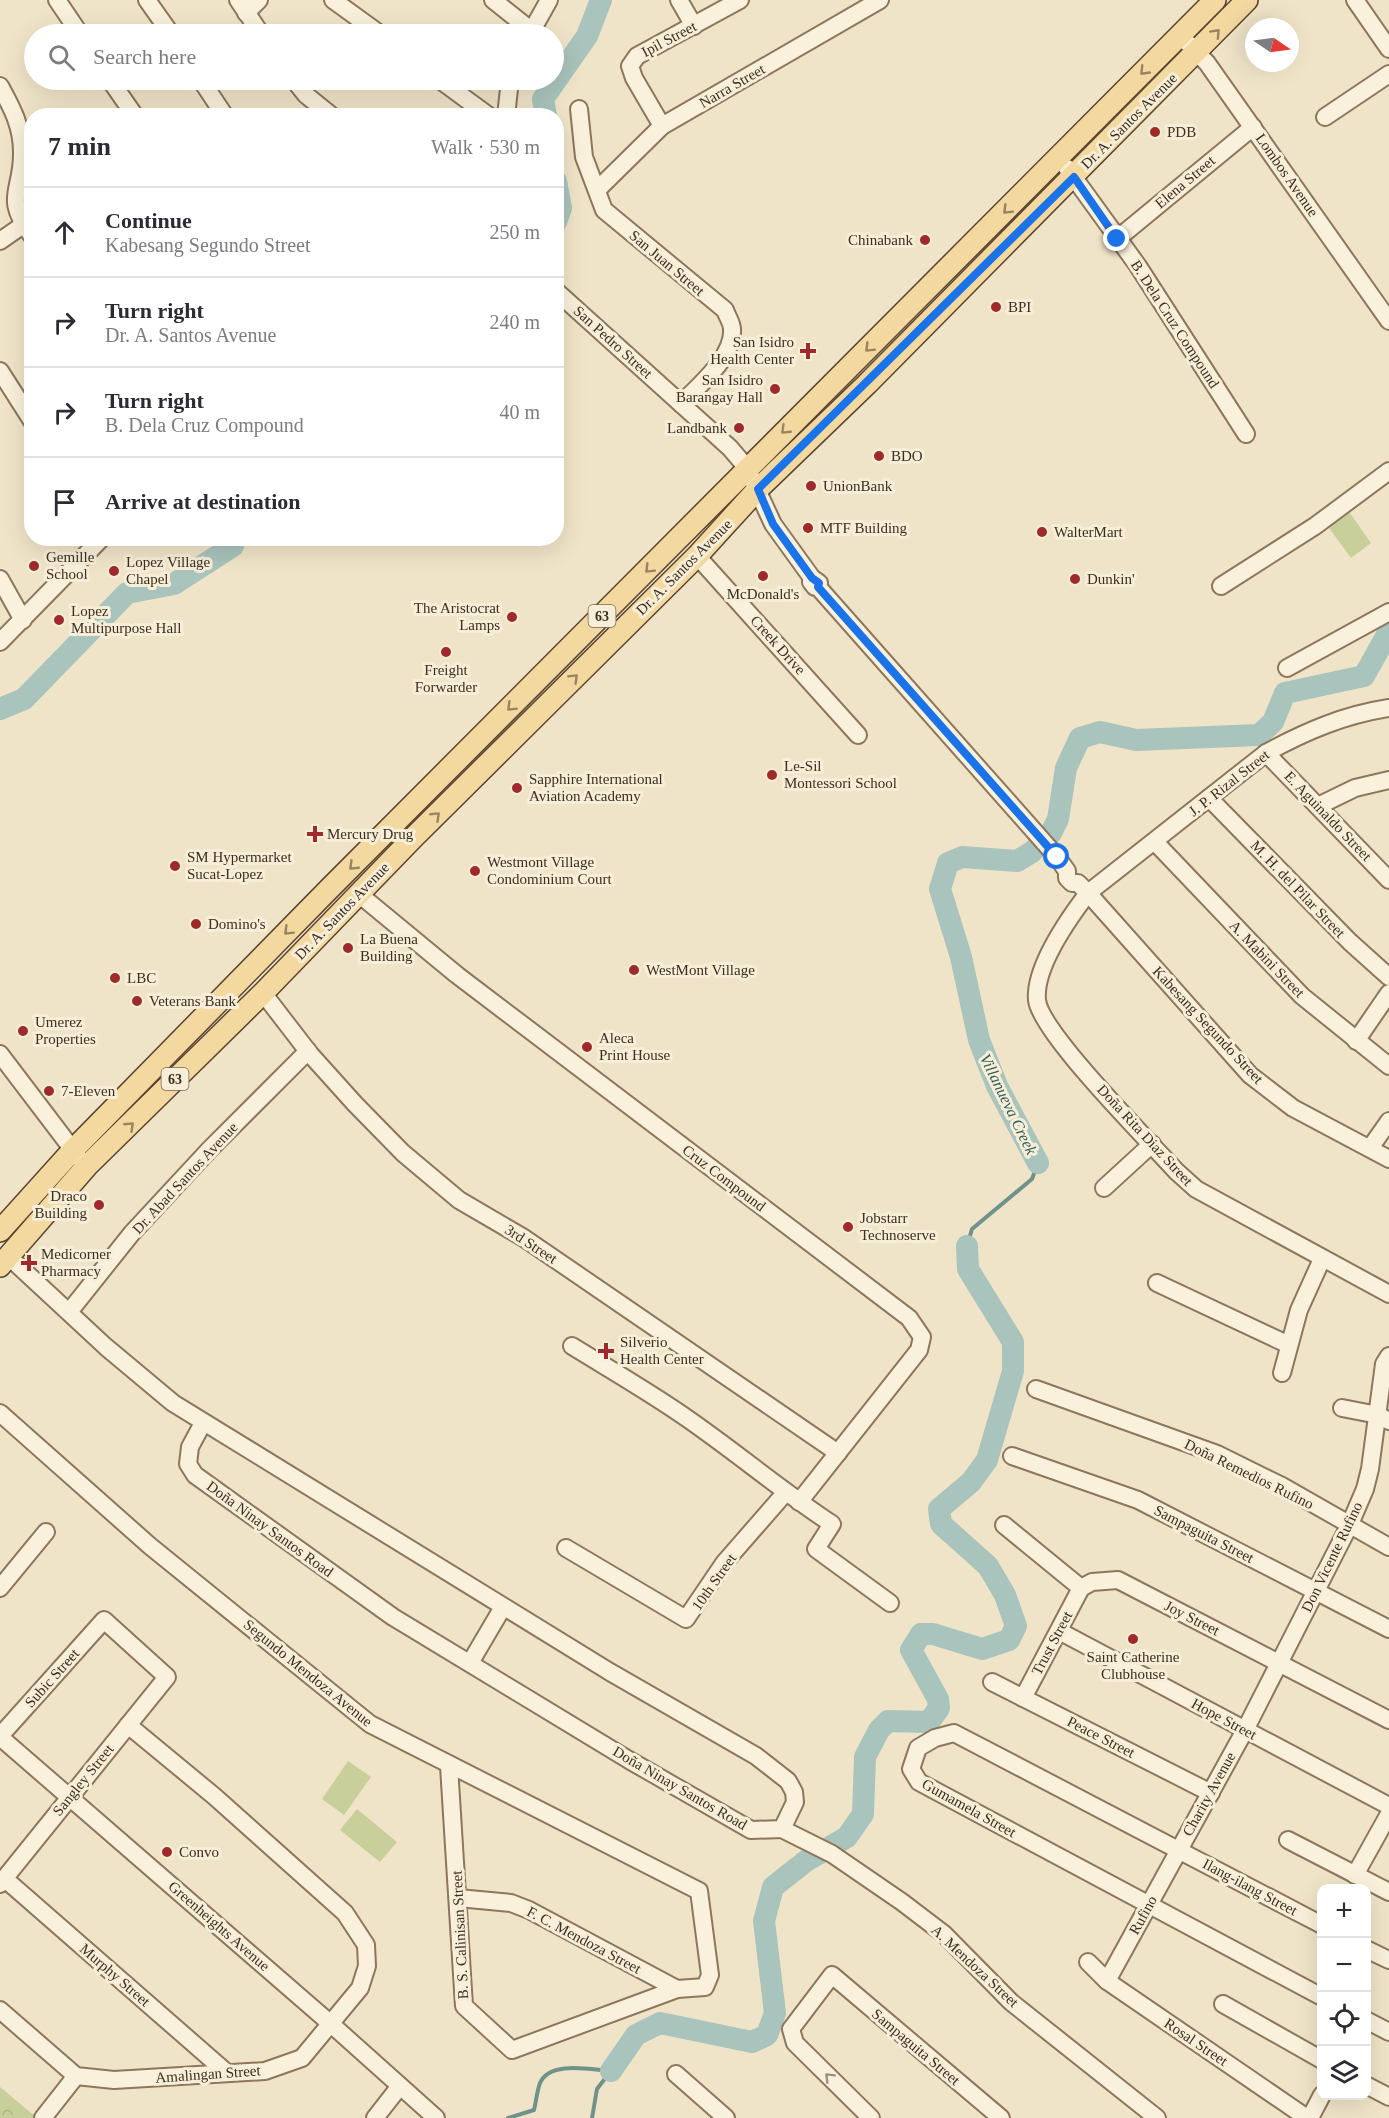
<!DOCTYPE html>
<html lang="en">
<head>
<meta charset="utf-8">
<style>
	body { margin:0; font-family:Georgia,serif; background:#f7f7f7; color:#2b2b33 }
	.controls { position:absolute; right:18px; bottom:18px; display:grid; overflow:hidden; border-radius:12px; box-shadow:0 6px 24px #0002 }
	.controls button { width:54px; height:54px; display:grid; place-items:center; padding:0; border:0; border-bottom:2px solid #e1e1e2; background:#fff; color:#2b2b33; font:30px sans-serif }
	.compass { position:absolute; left:1245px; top:18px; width:54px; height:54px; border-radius:50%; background:#fff; box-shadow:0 6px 24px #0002; rotate:103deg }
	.stop { position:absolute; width:18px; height:18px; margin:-14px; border:4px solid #1a73e8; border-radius:50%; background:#fff }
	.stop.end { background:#1a73e8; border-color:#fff; box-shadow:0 2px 6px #0008 }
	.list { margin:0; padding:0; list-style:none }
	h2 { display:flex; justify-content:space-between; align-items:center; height:78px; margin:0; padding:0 24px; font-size:26px }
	h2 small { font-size:20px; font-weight:400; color:#7c7c81 }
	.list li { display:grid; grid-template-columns:39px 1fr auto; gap:18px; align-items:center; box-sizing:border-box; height:90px; padding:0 24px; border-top:2px solid #e1e1e2 }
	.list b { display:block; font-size:22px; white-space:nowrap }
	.list p { margin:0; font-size:20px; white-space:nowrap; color:#7c7c81 }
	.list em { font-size:20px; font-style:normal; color:#7c7c81 }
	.icon { flex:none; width:33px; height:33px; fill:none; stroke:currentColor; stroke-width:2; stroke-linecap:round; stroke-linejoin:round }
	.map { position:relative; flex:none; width:1389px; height:2118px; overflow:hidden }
	.search { position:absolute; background:#fff; box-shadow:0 6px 24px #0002; left:24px; top:24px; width:540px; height:66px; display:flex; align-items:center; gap:15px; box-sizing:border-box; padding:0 21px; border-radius:33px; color:#7c7c81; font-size:22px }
	.panel { position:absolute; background:#fff; box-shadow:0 6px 24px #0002; left:24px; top:108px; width:540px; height:438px; border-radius:24px }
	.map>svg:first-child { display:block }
	.park { fill:url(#park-crowns) }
	.garden { fill:#c9cf9b }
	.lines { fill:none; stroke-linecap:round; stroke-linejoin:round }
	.stream { stroke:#6f938a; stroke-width:4 }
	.river { stroke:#a9c4bc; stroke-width:22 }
	.minor-casing { stroke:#8d765c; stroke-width:20 }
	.major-casing { stroke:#5b4430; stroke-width:24 }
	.minor { stroke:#faf1dc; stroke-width:16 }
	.major { stroke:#f3d9a0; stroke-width:21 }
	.oneway { stroke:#988460 }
	.oneway2 { stroke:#9c907e }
	.route { stroke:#1a73e8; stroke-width:8 }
	.poi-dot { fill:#9e2a2b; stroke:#f7eed8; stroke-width:2 }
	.labels { text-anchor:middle; stroke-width:6; stroke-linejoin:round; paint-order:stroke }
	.shield { fill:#f7eed8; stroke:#756857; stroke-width:1.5 }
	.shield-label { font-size:14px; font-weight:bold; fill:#3d2e20 }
	.street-label { font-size:15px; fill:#3d2e20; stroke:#f7eed8 }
	.poi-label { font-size:15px; fill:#3d2e20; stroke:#f7eed8; text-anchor:start }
	.water-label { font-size:16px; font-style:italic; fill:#2f5d5a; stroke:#f7eed8 }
</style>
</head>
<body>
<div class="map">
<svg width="1389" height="2118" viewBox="0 0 1389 2118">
	<defs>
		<pattern id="park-crowns" width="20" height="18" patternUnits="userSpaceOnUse" patternTransform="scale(1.5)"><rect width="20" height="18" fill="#c9cf9b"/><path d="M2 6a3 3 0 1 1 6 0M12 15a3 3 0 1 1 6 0" fill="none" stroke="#aeb285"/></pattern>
	</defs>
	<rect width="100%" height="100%" fill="#f0e4c8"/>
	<polygon class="park" points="0,2087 36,2117 36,2118 0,2118"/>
	<g class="garden">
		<polygon points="1345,506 1371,543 1351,558 1324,521"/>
		<polygon points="348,1761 371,1777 344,1815 322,1799"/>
		<polygon points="357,1809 397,1842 380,1862 340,1830"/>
	</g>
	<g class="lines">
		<g class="stream">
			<polyline points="967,1246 972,1229 1032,1179 1038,1163"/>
			<path d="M508,2118L534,2110C536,2102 537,2091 540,2083C550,2060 592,2070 611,2071"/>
			<polyline points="592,2118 597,2089 610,2072"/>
		</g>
		<g class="river">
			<polyline points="546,116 543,99 587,36 601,0"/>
			<polyline points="556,181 561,208 556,222"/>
			<polyline points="0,709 24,699 127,593 174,584 233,546 236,538"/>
			<polyline points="1038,1163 997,1086 979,1040 961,957 940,889 948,863 962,857 1017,861 1032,852 1051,833 1058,819 1066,768 1080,738 1100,732 1136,740 1259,735 1273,722 1285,693 1364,676 1389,631"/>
			<polyline points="611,2071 636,2035 660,2023 752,2042 767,2035 775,2013 764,1921 773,1887 806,1861 847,1837 863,1814 865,1757 879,1730 888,1721 929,1722 939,1708 938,1699 911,1650 921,1634 933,1634 982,1649 1009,1640 1016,1626 1005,1595 988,1566 941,1524 939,1509 971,1482 987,1460 1013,1371 1013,1342 968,1269 967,1246"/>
		</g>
		<defs>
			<g id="minor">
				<polyline points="57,0 80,34"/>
				<polyline points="147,0 171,34"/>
				<polyline points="238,0 261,34"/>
				<polyline points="333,0 380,34"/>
				<polyline points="493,0 532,31"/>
				<polyline points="679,0 694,26"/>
				<polyline points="1355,0 1389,49"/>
				<polyline points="246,13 259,0"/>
				<polyline points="530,34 549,0"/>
				<polyline points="1180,35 1207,63 1389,321"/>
				<polyline points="110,80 135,116"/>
				<polyline points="201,80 225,116"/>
				<polyline points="294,80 306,95 332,116"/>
				<polyline points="440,80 489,116"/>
				<path d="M0,86C12,108 22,126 22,152C23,192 2,196 32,236"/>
				<path d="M579,109L584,157L604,210L725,310C727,316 732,323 732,329C734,357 699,385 681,404"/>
				<polyline points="506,116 510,80"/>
				<polyline points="1325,117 1389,74"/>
				<polyline points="662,126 634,78 630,66 637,56 740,0"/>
				<polyline points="1067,168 1138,266 1246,434"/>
				<polyline points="597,190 662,126 880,0"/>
				<polyline points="1117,239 1253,127"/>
				<polyline points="0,241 23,225"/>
				<polyline points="556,291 730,448 747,468 773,524 812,578 819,583"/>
				<polyline points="0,371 32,421"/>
				<polyline points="697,556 858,735"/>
				<polyline points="812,578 811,582 815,587 818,587 1057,857 1067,871 1067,878 1072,883 1078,883 1088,893 1250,1075 1293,1108 1389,1159"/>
				<polyline points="0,579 23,620"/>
				<polyline points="1221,586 1315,526 1389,471"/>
				<polyline points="0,642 102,538"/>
				<polyline points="1287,668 1389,612"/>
				<path d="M1389,708C1344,715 1306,731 1266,753L1088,893C1069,918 1034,967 1037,1000C1040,1032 1149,1141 1176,1171L1196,1189L1389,1294"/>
				<polyline points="1266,753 1389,880"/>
				<polyline points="1209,798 1350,942 1389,977"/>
				<polyline points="1318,806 1355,788 1389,780"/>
				<polyline points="1155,842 1302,996 1389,1066"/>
				<polyline points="360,895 457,975 909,1318 922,1337 919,1350 799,1502"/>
				<polyline points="263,993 310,1054 355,1104 403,1153 459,1200 524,1238 838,1453"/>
				<polyline points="1356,1041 1389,993"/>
				<polyline points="0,1054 79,1158"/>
				<polyline points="1370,1148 1389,1121"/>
				<polyline points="1104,1188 1152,1144"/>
				<polyline points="8,1256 106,1347 173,1403 610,1672 756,1756 788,1781 794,1792 795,1802 782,1829 751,1830 629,1760 393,1617 195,1475 188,1464 190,1447 203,1423"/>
				<polyline points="1157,1283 1289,1345"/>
				<polyline points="69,1312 132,1233 209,1150 308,1051"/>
				<path d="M572,1346C611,1370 651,1393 688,1419C737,1453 782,1491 832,1524L816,1549L890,1603"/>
				<polyline points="1282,1373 1299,1310 1322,1259"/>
				<polyline points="1036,1389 1217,1454 1282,1486 1389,1547"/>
				<polyline points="1342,1408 1378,1415 1389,1421"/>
				<polyline points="0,1413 150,1546 370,1724 699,1891 710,1975 705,1987 677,1989 529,1910 511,1903 458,1898"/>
				<polyline points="1012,1456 1138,1500 1389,1629"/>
				<polyline points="1004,1525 1081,1588"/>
				<polyline points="566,1548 686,1619 724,1563 786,1492"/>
				<polyline points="0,1588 46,1532"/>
				<polyline points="1081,1588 1092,1582 1118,1580 1389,1720"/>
				<polyline points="1059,1631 1389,1806"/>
				<polyline points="470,1663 503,1607"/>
				<polyline points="992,1682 1211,1793"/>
				<polyline points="1023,1698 1081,1588"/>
				<polyline points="0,1736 104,1620 167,1677 0,1884"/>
				<polyline points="0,1737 331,2024 436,2118"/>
				<polyline points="449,1766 464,2006 512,2050 677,1989"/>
				<polyline points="782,1829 832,1854 902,1902 944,1934 1011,2002 1157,2118"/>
				<polyline points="1288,1840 1389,1892"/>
				<polyline points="1355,1875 1389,1814"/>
				<polyline points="5,1879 226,2072"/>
				<polyline points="1322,1925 954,1733 935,1738 918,1748 911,1769 919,1782 1322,1997"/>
				<polyline points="1366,1949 1389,1960"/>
				<polyline points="1088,1962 1107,1981 1307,2118"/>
				<polyline points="1107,1981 1245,1730 1350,1524 1365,1489 1370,1469 1384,1364 1389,1356"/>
				<polyline points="1223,2004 1322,2060"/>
				<polyline points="0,2010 76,2076 114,2080 265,2071 302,2058 360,1988 367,1966 366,1945 345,1913 214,1796 128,1725"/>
				<polyline points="1366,2020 1389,2032"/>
				<polyline points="676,2074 726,2118"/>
				<polyline points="1366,2085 1389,2097"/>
				<polyline points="43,2118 76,2076"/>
				<polyline points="375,2118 400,2086"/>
				<polyline points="871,2118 795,2043 791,2029 832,1975 1001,2118"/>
				<polyline points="1310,2118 1322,2095"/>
			</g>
			<g id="major">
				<polyline points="0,1231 72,1151 329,889 1215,0"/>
				<polyline points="0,1266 87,1166 263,993 412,839 697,556 758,489 867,384 1247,0"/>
			</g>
		</defs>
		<use href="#minor" class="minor-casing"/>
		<use href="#major" class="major-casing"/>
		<use href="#minor" class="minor"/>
		<use href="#major" class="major"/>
	</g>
	<defs><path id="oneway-chevron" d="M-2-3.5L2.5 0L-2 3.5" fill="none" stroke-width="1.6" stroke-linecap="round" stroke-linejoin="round" transform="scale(1.5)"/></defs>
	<g class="oneway">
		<use href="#oneway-chevron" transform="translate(1216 33) rotate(-47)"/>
		<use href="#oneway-chevron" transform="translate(1144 71) rotate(134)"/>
		<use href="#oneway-chevron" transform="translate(1007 210) rotate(135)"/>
		<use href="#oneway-chevron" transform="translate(869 348) rotate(135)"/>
		<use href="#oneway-chevron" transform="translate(785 430) rotate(136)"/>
		<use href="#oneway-chevron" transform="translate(649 569) rotate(135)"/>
		<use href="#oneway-chevron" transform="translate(574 678) rotate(-45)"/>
		<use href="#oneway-chevron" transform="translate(511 707) rotate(135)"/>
		<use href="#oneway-chevron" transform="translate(436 816) rotate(-44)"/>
		<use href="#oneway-chevron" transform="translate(353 866) rotate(136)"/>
		<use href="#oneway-chevron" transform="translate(288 931) rotate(135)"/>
		<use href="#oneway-chevron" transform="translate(130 1126) rotate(-44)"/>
	</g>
	<use class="oneway2" href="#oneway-chevron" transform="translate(829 2077) rotate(-135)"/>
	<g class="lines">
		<polyline class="route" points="1057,857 818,587 819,583 812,578 773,524 758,489 1074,177 1117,239"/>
	</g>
	<g class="poi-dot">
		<circle cx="1155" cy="132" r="6"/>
		<circle cx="925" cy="240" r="6"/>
		<circle cx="996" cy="307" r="6"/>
		<path d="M805 342h6v6h6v6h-6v6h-6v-6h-6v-6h6z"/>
		<circle cx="775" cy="389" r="6"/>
		<circle cx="739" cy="428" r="6"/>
		<circle cx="879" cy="456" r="6"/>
		<circle cx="811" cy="486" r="6"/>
		<circle cx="808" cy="528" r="6"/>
		<circle cx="1042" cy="532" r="6"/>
		<circle cx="34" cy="566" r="6"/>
		<circle cx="114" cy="571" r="6"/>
		<circle cx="763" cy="576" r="6"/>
		<circle cx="1075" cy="579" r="6"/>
		<circle cx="512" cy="617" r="6"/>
		<circle cx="59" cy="620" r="6"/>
		<circle cx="446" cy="652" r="6"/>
		<circle cx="772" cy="775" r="6"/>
		<circle cx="517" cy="788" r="6"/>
		<path d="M312 825h6v6h6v6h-6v6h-6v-6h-6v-6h6z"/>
		<circle cx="175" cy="866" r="6"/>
		<circle cx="475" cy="871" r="6"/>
		<circle cx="196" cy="924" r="6"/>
		<circle cx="348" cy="948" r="6"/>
		<circle cx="634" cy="970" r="6"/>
		<circle cx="115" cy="978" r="6"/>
		<circle cx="137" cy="1001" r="6"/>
		<circle cx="23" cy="1031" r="6"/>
		<circle cx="587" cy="1047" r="6"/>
		<circle cx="49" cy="1091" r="6"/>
		<circle cx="99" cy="1205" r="6"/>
		<circle cx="848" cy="1227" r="6"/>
		<path d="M26 1254h6v6h6v6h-6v6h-6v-6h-6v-6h6z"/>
		<path d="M603 1342h6v6h6v6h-6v6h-6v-6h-6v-6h6z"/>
		<circle cx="1133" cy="1639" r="6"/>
		<circle cx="167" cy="1852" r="6"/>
	</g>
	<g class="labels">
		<g class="shield">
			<rect x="588.5" y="605" width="27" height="22" rx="4.5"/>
			<rect x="161.5" y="1068" width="27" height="22" rx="4.5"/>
		</g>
		<g class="shield-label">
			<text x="602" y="621">63</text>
			<text x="175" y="1084">63</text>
		</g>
		<g class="street-label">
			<text transform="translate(669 39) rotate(-28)" y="5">Ipil Street</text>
			<text transform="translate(732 86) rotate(-30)" y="5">Narra Street</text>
			<text transform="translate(1129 121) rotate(-45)" y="5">Dr. A. Santos Avenue</text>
			<text transform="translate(1287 175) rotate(55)" y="5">Lombos Avenue</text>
			<text transform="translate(1185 182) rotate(-40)" y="5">Elena Street</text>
			<text transform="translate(667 263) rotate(40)" y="5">San Juan Street</text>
			<text transform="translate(1175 324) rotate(57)" y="5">B. Dela Cruz Compound</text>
			<text transform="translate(613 342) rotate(42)" y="5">San Pedro Street</text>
			<text transform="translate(684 567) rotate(-45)" y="5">Dr. A. Santos Avenue</text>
			<text transform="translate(778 645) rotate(48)" y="5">Creek Drive</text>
			<text transform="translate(1229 783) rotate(-38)" y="5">J. P. Rizal Street</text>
			<text transform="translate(1328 816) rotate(46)" y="5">E. Aguinaldo Street</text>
			<text transform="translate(1298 889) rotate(46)" y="5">M. H. del Pilar Street</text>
			<text transform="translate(342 911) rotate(-46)" y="5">Dr. A. Santos Avenue</text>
			<text transform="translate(1267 959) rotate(46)" y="5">A. Mabini Street</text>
			<text transform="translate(1208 1025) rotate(47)" y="5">Kabesang Segundo Street</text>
			<text transform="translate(1145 1135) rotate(47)" y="5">Doña Rita Diaz Street</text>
			<text transform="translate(185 1178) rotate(-47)" y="5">Dr. Abad Santos Avenue</text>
			<text transform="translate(724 1178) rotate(37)" y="5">Cruz Compound</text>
			<text transform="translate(531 1244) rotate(33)" y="5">3rd Street</text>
			<text transform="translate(1249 1474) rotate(26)" y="5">Doña Remedios Rufino</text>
			<text transform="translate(270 1529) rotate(36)" y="5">Doña Ninay Santos Road</text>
			<text transform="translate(1204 1534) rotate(27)" y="5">Sampaguita Street</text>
			<text transform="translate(1332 1557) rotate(-64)" y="5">Don Vicente Rufino</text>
			<text transform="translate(714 1582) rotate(-55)" y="5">10th Street</text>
			<text transform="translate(1192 1618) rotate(27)" y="5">Joy Street</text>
			<text transform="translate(1052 1643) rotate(-62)" y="5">Trust Street</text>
			<text transform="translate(308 1673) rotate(39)" y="5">Segundo Mendoza Avenue</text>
			<text transform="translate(52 1678) rotate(-48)" y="5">Subic Street</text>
			<text transform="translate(1224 1719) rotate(28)" y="5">Hope Street</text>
			<text transform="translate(1101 1737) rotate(27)" y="5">Peace Street</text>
			<text transform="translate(83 1780) rotate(-51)" y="5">Sangley Street</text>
			<text transform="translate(680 1788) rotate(30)" y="5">Doña Ninay Santos Road</text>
			<text transform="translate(1209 1794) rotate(-61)" y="5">Charity Avenue</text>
			<text transform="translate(969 1808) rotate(29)" y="5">Gumamela Street</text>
			<text transform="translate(1250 1887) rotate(28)" y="5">Ilang-ilang Street</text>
			<text transform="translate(1143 1915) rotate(-61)" y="5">Rufino</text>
			<text transform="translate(219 1926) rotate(41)" y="5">Greenheights Avenue</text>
			<text transform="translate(460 1935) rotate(-93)" y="5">B. S. Calinisan Street</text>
			<text transform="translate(584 1940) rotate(28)" y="5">F. C. Mendoza Street</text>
			<text transform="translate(975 1966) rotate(43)" y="5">A. Mendoza Street</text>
			<text transform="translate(115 1975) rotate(41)" y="5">Murphy Street</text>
			<text transform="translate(1196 2042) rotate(34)" y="5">Rosal Street</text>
			<text transform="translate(916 2047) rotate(40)" y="5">Sampaguita Street</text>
			<text transform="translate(208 2074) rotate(-4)" y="5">Amalingan Street</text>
		</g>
		<g class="poi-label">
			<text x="1167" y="137">PDB</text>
			<text x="913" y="245" text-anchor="end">Chinabank</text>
			<text x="1008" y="312">BPI</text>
			<text x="794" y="347" text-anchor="end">San Isidro<tspan x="794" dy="17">Health Center</tspan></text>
			<text x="763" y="385" text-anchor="end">San Isidro<tspan x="763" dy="17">Barangay Hall</tspan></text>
			<text x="727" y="433" text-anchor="end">Landbank</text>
			<text x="891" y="461">BDO</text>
			<text x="823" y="491">UnionBank</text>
			<text x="820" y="533">MTF Building</text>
			<text x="1054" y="537">WalterMart</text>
			<text x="46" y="562">Gemille<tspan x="46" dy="17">School</tspan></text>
			<text x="126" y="567">Lopez Village<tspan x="126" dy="17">Chapel</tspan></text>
			<text x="1087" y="584">Dunkin'</text>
			<text x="763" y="599" text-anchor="middle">McDonald's</text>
			<text x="500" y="613" text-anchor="end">The Aristocrat<tspan x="500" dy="17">Lamps</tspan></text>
			<text x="71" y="616">Lopez<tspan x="71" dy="17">Multipurpose Hall</tspan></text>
			<text x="446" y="675" text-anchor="middle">Freight<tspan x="446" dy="17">Forwarder</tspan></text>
			<text x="784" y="771">Le-Sil<tspan x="784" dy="17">Montessori School</tspan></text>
			<text x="529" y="784">Sapphire International<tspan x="529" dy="17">Aviation Academy</tspan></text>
			<text x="327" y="839">Mercury Drug</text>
			<text x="187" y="862">SM Hypermarket<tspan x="187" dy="17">Sucat-Lopez</tspan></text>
			<text x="487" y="867">Westmont Village<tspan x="487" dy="17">Condominium Court</tspan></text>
			<text x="208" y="929">Domino's</text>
			<text x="360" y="944">La Buena<tspan x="360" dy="17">Building</tspan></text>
			<text x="646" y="975">WestMont Village</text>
			<text x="127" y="983">LBC</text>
			<text x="149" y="1006">Veterans Bank</text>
			<text x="35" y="1027">Umerez<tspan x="35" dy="17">Properties</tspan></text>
			<text x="599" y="1043">Aleca<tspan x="599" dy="17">Print House</tspan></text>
			<text x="61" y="1096">7-Eleven</text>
			<text x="87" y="1201" text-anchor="end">Draco<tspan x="87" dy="17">Building</tspan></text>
			<text x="860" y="1223">Jobstarr<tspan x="860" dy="17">Technoserve</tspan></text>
			<text x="41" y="1259">Medicorner<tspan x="41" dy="17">Pharmacy</tspan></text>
			<text x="620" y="1347">Silverio<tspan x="620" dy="17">Health Center</tspan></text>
			<text x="1133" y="1662" text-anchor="middle">Saint Catherine<tspan x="1133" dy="17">Clubhouse</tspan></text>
			<text x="179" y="1857">Convo</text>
		</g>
		<g class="water-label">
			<text transform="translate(1009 1104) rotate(64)" y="6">Villanueva Creek</text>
		</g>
	</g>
</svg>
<div class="controls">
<button>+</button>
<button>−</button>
<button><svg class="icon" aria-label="locate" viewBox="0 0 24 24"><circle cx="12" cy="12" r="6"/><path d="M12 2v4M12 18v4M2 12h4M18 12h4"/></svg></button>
<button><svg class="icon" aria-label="layers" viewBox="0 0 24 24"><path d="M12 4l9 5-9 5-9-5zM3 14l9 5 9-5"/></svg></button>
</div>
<svg class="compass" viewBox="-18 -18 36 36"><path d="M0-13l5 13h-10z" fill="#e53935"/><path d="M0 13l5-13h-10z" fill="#7c7c81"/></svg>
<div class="stop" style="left:1057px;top:857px"></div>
<div class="stop end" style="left:1117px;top:239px"></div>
<div class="search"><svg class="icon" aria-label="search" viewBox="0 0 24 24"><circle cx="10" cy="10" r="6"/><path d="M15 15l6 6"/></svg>Search here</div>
<section class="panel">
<h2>7 min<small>Walk · 530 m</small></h2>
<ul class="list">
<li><svg class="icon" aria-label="ahead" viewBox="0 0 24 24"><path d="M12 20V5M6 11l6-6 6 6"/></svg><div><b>Continue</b><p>Kabesang Segundo Street</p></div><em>250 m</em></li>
<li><svg class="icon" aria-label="right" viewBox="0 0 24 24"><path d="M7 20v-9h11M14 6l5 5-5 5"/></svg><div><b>Turn right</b><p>Dr. A. Santos Avenue</p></div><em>240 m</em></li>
<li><svg class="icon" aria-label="right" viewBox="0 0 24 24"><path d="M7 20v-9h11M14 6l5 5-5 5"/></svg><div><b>Turn right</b><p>B. Dela Cruz Compound</p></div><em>40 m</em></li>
<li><svg class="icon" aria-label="arrive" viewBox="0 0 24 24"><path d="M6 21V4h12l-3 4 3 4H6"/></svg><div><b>Arrive at destination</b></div></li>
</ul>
</section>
</div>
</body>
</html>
